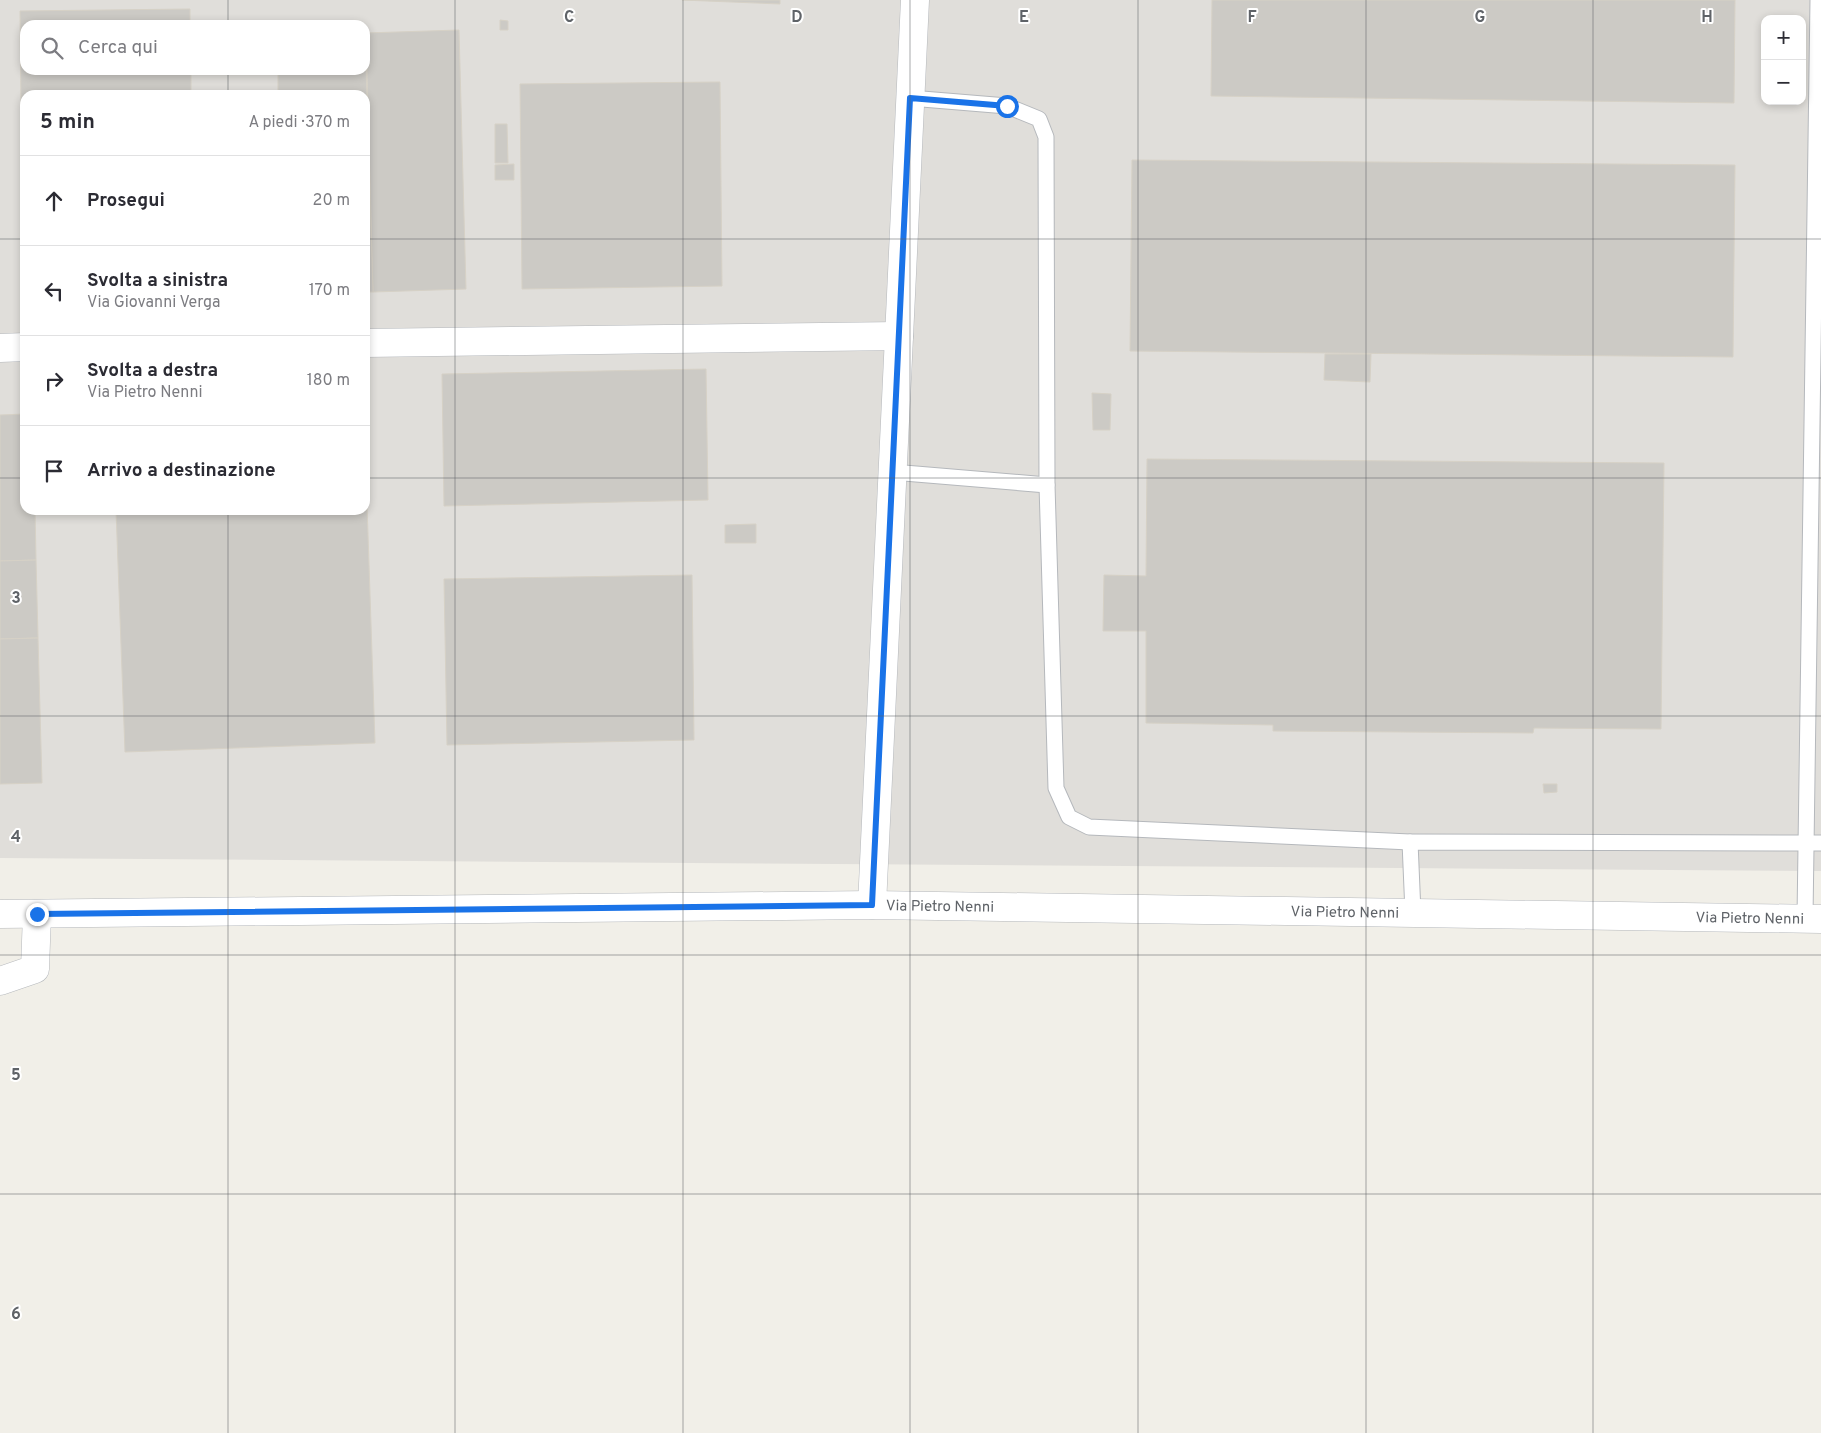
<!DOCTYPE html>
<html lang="it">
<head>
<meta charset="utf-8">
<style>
	body { margin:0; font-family:Overpass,sans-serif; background:#f2f2f3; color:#2b2b33 }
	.controls { position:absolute; right:15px; top:15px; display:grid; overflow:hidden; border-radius:10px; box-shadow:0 2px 8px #0003 }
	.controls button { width:45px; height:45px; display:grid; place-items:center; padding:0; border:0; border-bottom:1px solid #e1e1e2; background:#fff; color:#2b2b33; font:25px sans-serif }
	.stop { position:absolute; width:15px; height:15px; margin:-11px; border:4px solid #1a73e8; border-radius:50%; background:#fff }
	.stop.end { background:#1a73e8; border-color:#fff; box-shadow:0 1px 5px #0008 }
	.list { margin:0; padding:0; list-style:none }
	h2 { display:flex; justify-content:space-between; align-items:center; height:65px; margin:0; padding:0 20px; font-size:21px }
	h2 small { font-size:16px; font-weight:400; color:#7c7c81 }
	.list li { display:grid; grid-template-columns:32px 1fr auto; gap:15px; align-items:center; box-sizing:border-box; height:90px; padding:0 20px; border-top:1px solid #e1e1e2 }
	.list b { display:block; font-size:19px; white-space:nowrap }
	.list p { margin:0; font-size:16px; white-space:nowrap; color:#7c7c81 }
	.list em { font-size:16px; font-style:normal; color:#7c7c81 }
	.icon { flex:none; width:28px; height:28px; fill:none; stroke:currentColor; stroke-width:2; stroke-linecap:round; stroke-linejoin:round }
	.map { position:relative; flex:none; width:1821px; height:1433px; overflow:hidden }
	.search { position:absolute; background:#fff; box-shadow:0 2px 8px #0003; left:20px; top:20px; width:350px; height:55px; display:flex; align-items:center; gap:12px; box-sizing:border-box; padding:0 18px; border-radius:15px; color:#7c7c81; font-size:19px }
	.panel { position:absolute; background:#fff; box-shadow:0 2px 8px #0003; left:20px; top:90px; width:350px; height:425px; border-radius:15px }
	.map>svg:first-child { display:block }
	.industrial { fill:#e0deda; fill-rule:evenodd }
	.building { fill:#cccac5; stroke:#d6d1c6 }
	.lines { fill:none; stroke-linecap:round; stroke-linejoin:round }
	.lane-casing { stroke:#b5b8bc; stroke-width:17 }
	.street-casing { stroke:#b5b8bc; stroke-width:29 }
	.lane { stroke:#fff; stroke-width:15 }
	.street { stroke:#fff; stroke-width:28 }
	.route { stroke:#1a73e8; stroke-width:6 }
	.grid { fill:none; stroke:#5f6368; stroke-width:1; stroke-opacity:0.55 }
	.labels { text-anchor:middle; stroke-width:4; stroke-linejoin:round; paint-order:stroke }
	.street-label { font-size:15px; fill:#5f6368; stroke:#fff }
	.grid-label { font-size:16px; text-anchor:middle; font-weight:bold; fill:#5f6368; stroke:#fff; stroke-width:4; stroke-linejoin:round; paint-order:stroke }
</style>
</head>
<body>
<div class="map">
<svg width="1821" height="1433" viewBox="0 0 1821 1433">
	<rect width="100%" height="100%" fill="#f1efe8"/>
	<path class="industrial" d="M0,0H1821V871L0,858ZM1765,19H1802V101H1765ZM25,25H365V70H25ZM25,95H365V510H25Z"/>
	<g class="building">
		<polygon points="682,0 780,0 780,4"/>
		<polygon points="1212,0 1735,0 1734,103 1211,96"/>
		<polygon points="190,9 190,25 25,25 25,70 191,70 191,95 25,95 25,290 23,290 20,11"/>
		<polygon points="500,20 508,21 508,30 500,30"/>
		<polygon points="459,30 466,289 373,292 366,33"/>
		<polygon points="365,33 373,292 365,292 365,95 278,95 278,70 365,70"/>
		<polygon points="720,82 722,286 522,289 520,84"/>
		<polygon points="495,124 507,124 508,163 495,163"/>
		<polygon points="1132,160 1735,165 1733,357 1130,351"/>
		<polygon points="514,164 514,180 495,180 495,165"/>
		<polygon points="1325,354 1371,354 1370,382 1324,380"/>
		<polygon points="706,369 708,500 444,506 442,374"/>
		<polygon points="1092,393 1111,394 1110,430 1093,430"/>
		<polygon points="25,414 25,510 35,510 36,560 0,561 0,415"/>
		<polygon points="365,445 375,743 125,752 116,510 365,510"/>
		<polygon points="1147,459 1664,463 1661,729 1534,728 1533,733 1273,731 1273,725 1146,723 1146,631 1103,631 1104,575 1146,576"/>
		<polygon points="756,524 756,543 725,543 725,525"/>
		<polygon points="36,560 38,638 0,639 0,561"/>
		<polygon points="692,575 694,740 447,745 444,579"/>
		<polygon points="38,638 42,783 0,784 0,639"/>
		<polygon points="1543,784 1557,784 1557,792 1544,793"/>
	</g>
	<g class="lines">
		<defs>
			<g id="lane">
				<polyline points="910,98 1007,106 1039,119 1046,137 1047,485"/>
				<polyline points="892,472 1047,485 1056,788 1069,817 1089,827 1410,842"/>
				<polyline points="1413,913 1410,842 1821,843"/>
				<polyline points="1805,918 1818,0"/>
			</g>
			<g id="street">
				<polyline points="365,343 899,336"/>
				<polyline points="0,348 25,347"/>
				<polyline points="872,905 915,0"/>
				<path id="s1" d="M0,914L872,905L1821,919"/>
				<polyline points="0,981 35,969 37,914"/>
			</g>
		</defs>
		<use href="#lane" class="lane-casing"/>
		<use href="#street" class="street-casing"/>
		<use href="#lane" class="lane"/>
		<use href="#street" class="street"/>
	</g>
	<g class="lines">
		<polyline class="route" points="37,914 872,905 910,98 1007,106"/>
	</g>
	<path class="grid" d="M228,0V25M455,0V1433M683,0V1433M910,0V1433M1138,0V1433M1366,0V1433M1593,0V1433M228,70V95M0,239H25M365,239H1821M0,478H25M365,478H1821M228,510V1433M0,716H1821M0,955H1821M0,1194H1821"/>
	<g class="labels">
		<g class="street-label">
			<text dy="5" stroke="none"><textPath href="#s1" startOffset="940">Via Pietro Nenni</textPath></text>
			<text dy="5" stroke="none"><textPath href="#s1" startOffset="1345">Via Pietro Nenni</textPath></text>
			<text dy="5" stroke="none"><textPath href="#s1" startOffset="1750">Via Pietro Nenni</textPath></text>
		</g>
	</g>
	<g class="grid-label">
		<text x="569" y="22">C</text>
		<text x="797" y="22">D</text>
		<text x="1024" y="22">E</text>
		<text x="1252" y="22">F</text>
		<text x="1480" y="22">G</text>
		<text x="1707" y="22">H</text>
		<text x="16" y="603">3</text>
		<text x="16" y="842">4</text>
		<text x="16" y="1080">5</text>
		<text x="16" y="1319">6</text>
	</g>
</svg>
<div class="controls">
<button>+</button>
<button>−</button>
</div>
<div class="stop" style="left:1007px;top:106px"></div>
<div class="stop end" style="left:37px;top:914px"></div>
<div class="search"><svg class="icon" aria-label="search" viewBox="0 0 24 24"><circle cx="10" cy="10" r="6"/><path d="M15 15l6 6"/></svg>Cerca qui</div>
<section class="panel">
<h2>5 min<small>A piedi · 370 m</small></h2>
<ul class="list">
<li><svg class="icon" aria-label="ahead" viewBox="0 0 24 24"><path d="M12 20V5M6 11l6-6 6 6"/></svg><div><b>Prosegui</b></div><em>20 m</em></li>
<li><svg class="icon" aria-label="left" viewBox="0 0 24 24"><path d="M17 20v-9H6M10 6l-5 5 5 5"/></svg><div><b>Svolta a sinistra</b><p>Via Giovanni Verga</p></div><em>170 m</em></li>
<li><svg class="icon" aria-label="right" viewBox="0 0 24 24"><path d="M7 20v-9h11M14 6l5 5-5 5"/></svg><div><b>Svolta a destra</b><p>Via Pietro Nenni</p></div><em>180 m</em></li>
<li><svg class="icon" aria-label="arrive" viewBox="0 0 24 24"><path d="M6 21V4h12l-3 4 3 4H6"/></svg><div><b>Arrivo a destinazione</b></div></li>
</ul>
</section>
</div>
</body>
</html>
